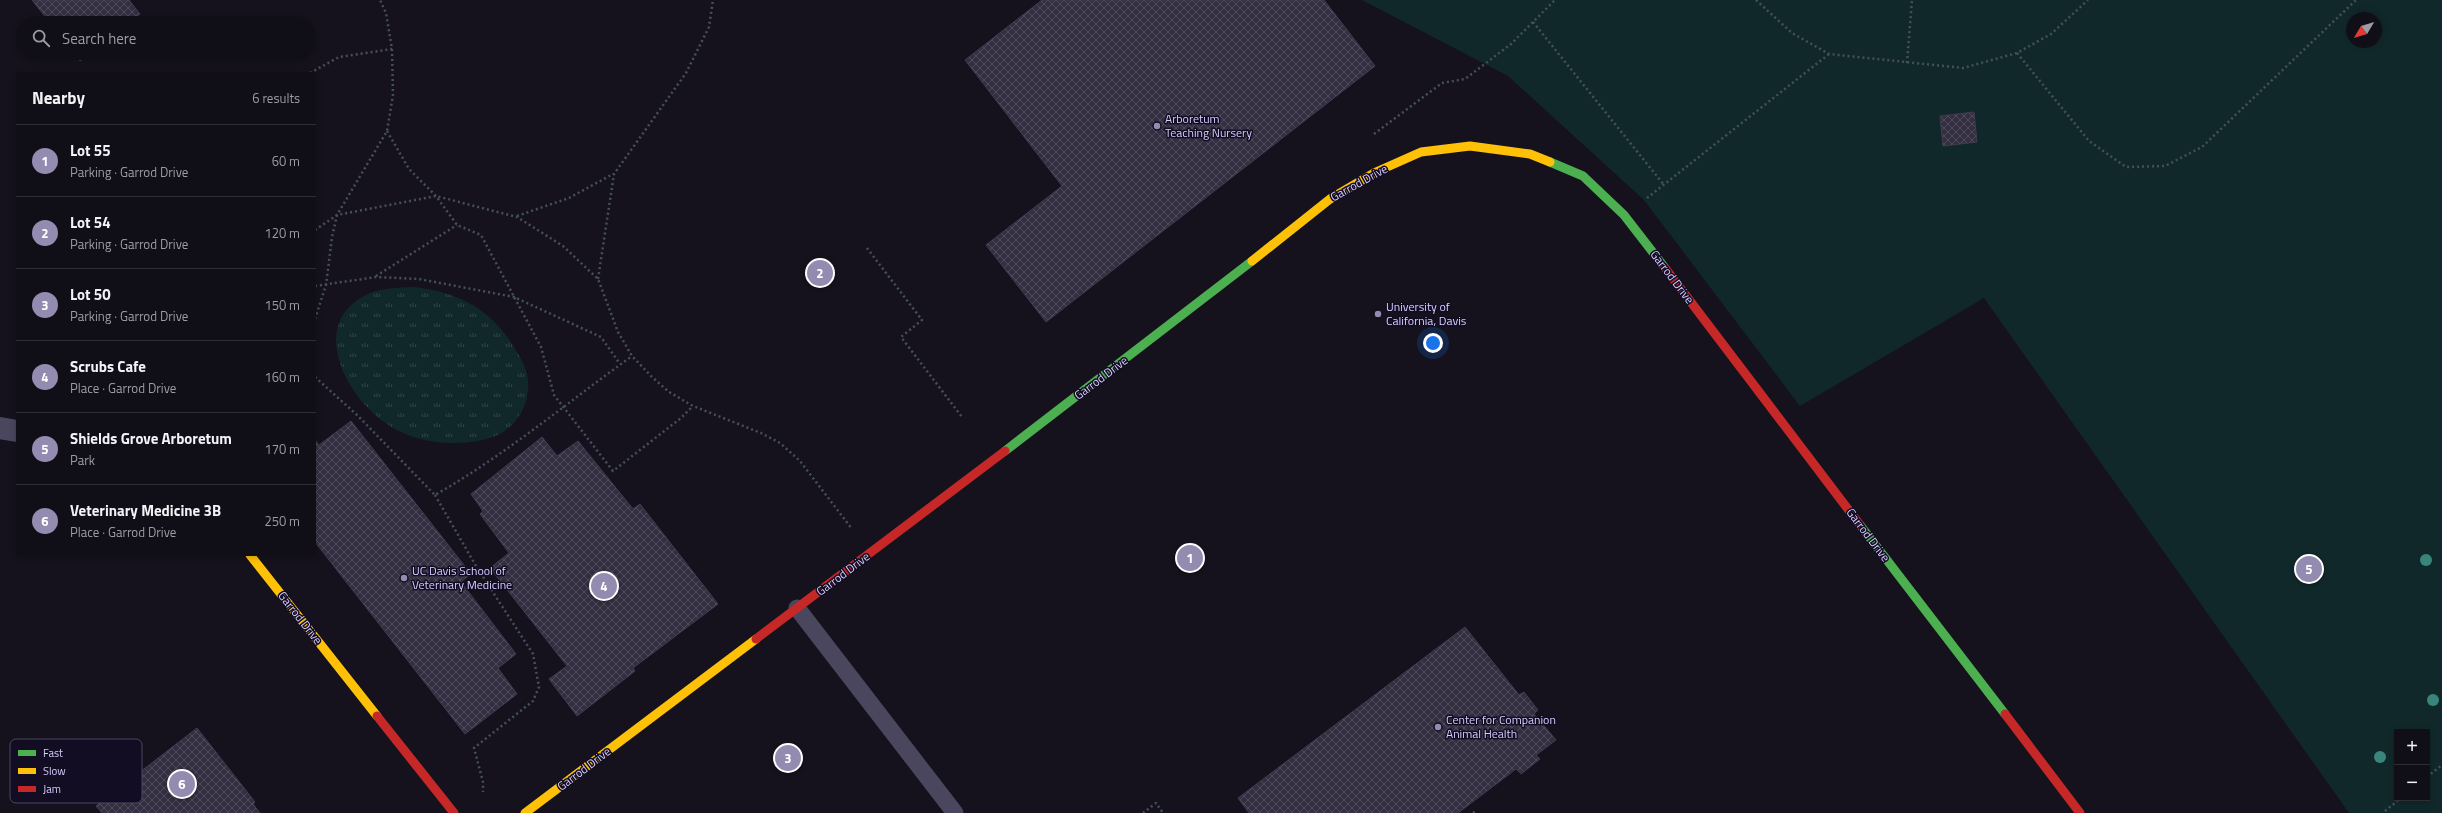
<!DOCTYPE html>
<html lang="en">
<head>
<meta charset="utf-8">
<style>
	body { margin:0; font-family:"Titillium Web",sans-serif; background:#19171f; color:#f1f3f6 }
	.controls { position:absolute; right:12px; bottom:12px; display:grid; overflow:hidden; border-radius:0px; box-shadow:0 2px 6px #0003 }
	.controls button { width:36px; height:36px; display:grid; place-items:center; padding:0; border:0; border-bottom:1px solid #302e35; background:#100e16; color:#f1f3f6; font:20px sans-serif }
	.compass { position:absolute; left:2346px; top:12px; width:36px; height:36px; border-radius:50%; background:#100e16; box-shadow:0 2px 6px #0003; rotate:232deg }
	.you { position:absolute; left:1433px; top:343px; width:14px; height:14px; margin:-10px; border:3px solid #fff; border-radius:50%; background:#1a73e8; box-shadow:0 0 0 6px #1a73e833 }
	.badge { display:grid; place-items:center; width:26px; height:26px; border-radius:50%; background:#938cb0; color:#fff; font-size:13px; font-weight:700 }
	.pin { position:absolute; translate:-50% -50%; border:2px solid #fff; box-shadow:0 1px 4px #0006 }
	.list { margin:0; padding:0; list-style:none }
	h2 { display:flex; justify-content:space-between; align-items:center; height:52px; margin:0; padding:0 16px; font-size:17px }
	h2 small { font-size:13px; font-weight:400; color:#9c9ca1 }
	.list li { display:grid; grid-template-columns:26px 1fr auto; gap:12px; align-items:center; box-sizing:border-box; height:72px; padding:0 16px; border-top:1px solid #302e35 }
	.list b { display:block; font-size:15px; white-space:nowrap }
	.list p { margin:0; font-size:13px; white-space:nowrap; color:#9c9ca1 }
	.list em { font-size:13px; font-style:normal; color:#9c9ca1 }
	.icon { flex:none; width:22px; height:22px; fill:none; stroke:currentColor; stroke-width:2; stroke-linecap:round; stroke-linejoin:round }
	.map { position:relative; flex:none; width:2442px; height:813px; overflow:hidden }
	.search { position:absolute; background:#100e16; box-shadow:0 2px 6px #0003; left:16px; top:16px; width:300px; height:44px; display:flex; align-items:center; gap:10px; box-sizing:border-box; padding:0 14px; border-radius:22px; color:#9c9ca1; font-size:15px }
	.panel { position:absolute; background:#100e16; box-shadow:0 2px 6px #0003; left:16px; top:72px; width:300px; height:484px; border-radius:0px }
	.map>svg:first-child { display:block }
	.grass { fill:url(#grass-tufts) }
	.garden { fill:#11282a; fill-rule:evenodd }
	.building { fill:url(#building-cross-hatch); stroke:#413b51 }
	.lines { fill:none; stroke-linecap:round; stroke-linejoin:round }
	.path { stroke:#45505e; stroke-width:2.5; stroke-dasharray:2 3; stroke-linecap:butt }
	.lane { stroke:#49465e; stroke-width:17 }
	.street { stroke:#49465e; stroke-width:22 }
	.fast { stroke:#4caf50; stroke-width:9 }
	.slow { stroke:#ffc107; stroke-width:9 }
	.jam { stroke:#c62828; stroke-width:9 }
	.tree { fill:#39857c }
	.poi-dot { fill:#938cb0; stroke:#120d22; stroke-width:1.5 }
	.labels { text-anchor:middle; stroke-width:3; stroke-linejoin:round; paint-order:stroke }
	.poi-label { font-size:12px; fill:#d7ceff; stroke:#120d22; text-anchor:start }
	.street-label { font-size:12px; fill:#d7ceff; stroke:#120d22 }
	.key { fill:#120d22; stroke:#4d4764; stroke-width:1 }
	.key-label { font-size:11px; fill:#d7ceff }
</style>
</head>
<body>
<div class="map">
<svg width="2442" height="813" viewBox="0 0 2442 813">
	<defs>
		<pattern id="grass-tufts" width="24" height="20" patternUnits="userSpaceOnUse"><rect width="24" height="20" fill="#11282a"/><path d="M3 7l-1-3M5 7V3M7 7l1-3M15 17l-1-3M17 17v-4M19 17l1-3" fill="none" stroke="#33464a"/></pattern>
		<pattern id="building-cross-hatch" width="8" height="8" patternUnits="userSpaceOnUse"><rect width="8" height="8" fill="#332f40"/><path d="M0 0l8 8M0 8l8-8" fill="none" stroke="#504c5d"/></pattern>
	</defs>
	<rect width="100%" height="100%" fill="#15121d"/>
	<path class="grass" d="M415,287C461,293 493,310 517,352C523,362 530,376 528,389C526,415 509,435 482,440C450,447 411,442 384,422C346,395 309,326 364,296C380,287 398,288 415,287Z"/>
	<path class="garden" d="M1362,0H2442V813H2349L1984,298L1800,406L1644,200L1508,76ZM2352,18H2376V42H2352ZM2397,732H2427V798H2397Z"/>
	<g class="building">
		<polygon points="32,0 129,0 140,14 128,23 50,23"/>
		<polygon points="1042,0 1324,0 1375,66 1046,322 986,245 1062,186 965,60"/>
		<polygon points="73,53 90,53 80,61"/>
		<polygon points="1974,112 1977,142 1943,146 1940,116"/>
		<polygon points="351,421 471,574 461,582 516,654 498,668 517,694 465,734 315,542 315,440 319,445"/>
		<polygon points="542,437 557,456 578,441 633,509 640,504 718,604 633,668 635,671 577,716 549,679 567,666 490,568 509,553 480,514 483,511 471,494"/>
		<polygon points="1465,627 1519,695 1524,692 1538,710 1534,714 1556,740 1536,755 1540,759 1521,774 1516,769 1458,813 1249,813 1238,798"/>
		<polygon points="197,728 255,802 253,804 260,813 102,813 96,806"/>
	</g>
	<g class="lines">
		<g class="path">
			<polyline points="1756,0 1792,33 1829,54 1963,68 2017,53 2051,34 2088,0"/>
			<polyline points="1533,22 1664,185"/>
			<polyline points="2017,53 2089,141 2126,167 2165,166 2202,147 2356,0"/>
			<polyline points="1907,63 1912,0"/>
			<polyline points="310,73 339,57 392,49"/>
			<polyline points="387,131 409,169 436,196 457,225 481,235 541,347 554,395 613,471 681,418 693,406"/>
			<polyline points="1374,134 1442,83 1465,79 1511,44 1555,0"/>
			<polyline points="1647,198 1829,54"/>
			<polyline points="517,216 569,198 613,174"/>
			<polyline points="315,230 337,215 436,196 517,217 563,246 598,279 618,332 632,356 652,377 669,392 693,406 761,433 780,443 800,461 852,529"/>
			<polyline points="867,248 922,320 901,337 962,417"/>
			<polyline points="376,276 457,225"/>
			<polyline points="598,279 614,174 686,73 709,27 713,0"/>
			<polyline points="315,286 376,277 419,279 514,297 601,337 620,364"/>
			<polyline points="315,319 326,285 332,237 337,215 387,131 393,95 392,49 386,13 380,0"/>
			<path d="M315,377L357,415L435,495C505,455 567,403 632,356"/>
			<polyline points="435,495 476,566 533,654 539,687 533,701 474,748 483,782 483,792"/>
			<polyline points="2427,777 2442,765"/>
			<polyline points="2385,811 2401,798"/>
			<polyline points="1143,813 1156,803 1163,813"/>
			<polyline points="1473,813 1477,810"/>
		</g>
		<polyline class="lane" points="797,608 955,813"/>
		<polyline class="street" points="0,428 17,431"/>
		<g class="fast">
			<polyline points="1550,162 1583,176 1624,215 1665,268"/>
			<polyline points="1005,451 1252,261"/>
			<polyline points="1860,525 2005,714"/>
		</g>
		<g class="slow">
			<polyline points="1252,261 1330,199 1376,172 1421,152 1470,146 1530,154 1550,162"/>
			<polyline points="250,555 377,716"/>
			<polyline points="525,813 756,639"/>
		</g>
		<g class="jam">
			<polyline points="1665,268 1860,525"/>
			<polyline points="756,639 1005,451"/>
			<polyline points="2005,714 2080,813"/>
			<polyline points="377,716 454,813"/>
		</g>
	</g>
	<g class="tree">
		<circle cx="2426" cy="560" r="6"/>
		<circle cx="2433" cy="700" r="6"/>
		<circle cx="2380" cy="757" r="6"/>
	</g>
	<g class="poi-dot">
		<circle cx="1157" cy="126" r="4"/>
		<circle cx="1378" cy="314" r="4"/>
		<circle cx="404" cy="578" r="4"/>
		<circle cx="1438" cy="727" r="4"/>
	</g>
	<g class="labels">
		<g class="poi-label">
			<text x="1165" y="123">Arboretum<tspan x="1165" dy="14">Teaching Nursery</tspan></text>
			<text x="1386" y="311">University of<tspan x="1386" dy="14">California, Davis</tspan></text>
			<text x="412" y="575">UC Davis School of<tspan x="412" dy="14">Veterinary Medicine</tspan></text>
			<text x="1446" y="724">Center for Companion<tspan x="1446" dy="14">Animal Health</tspan></text>
		</g>
		<g class="street-label">
			<text transform="translate(1359 183) rotate(-29)" y="4">Garrod Drive</text>
			<text transform="translate(1672 277) rotate(53)" y="4">Garrod Drive</text>
			<text transform="translate(1101 378) rotate(-37)" y="4">Garrod Drive</text>
			<text transform="translate(1868 535) rotate(53)" y="4">Garrod Drive</text>
			<text transform="translate(843 574) rotate(-37)" y="4">Garrod Drive</text>
			<text transform="translate(300 618) rotate(52)" y="4">Garrod Drive</text>
			<text transform="translate(584 769) rotate(-37)" y="4">Garrod Drive</text>
		</g>
	</g>
	<rect x="10" y="739" width="132" height="64" rx="6" class="key"/>
	<rect x="18" y="750" width="18" height="6" fill="#4caf50"/>
	<rect x="18" y="768" width="18" height="6" fill="#ffc107"/>
	<rect x="18" y="786" width="18" height="6" fill="#c62828"/>
	<g class="key-label">
		<text x="43" y="757">Fast</text>
		<text x="43" y="775">Slow</text>
		<text x="43" y="793">Jam</text>
	</g>
</svg>
<div class="controls">
<button>+</button>
<button>−</button>
</div>
<svg class="compass" viewBox="-18 -18 36 36"><path d="M0-13l5 13h-10z" fill="#e53935"/><path d="M0 13l5-13h-10z" fill="#9c9ca1"/></svg>
<div class="you"></div>
<div class="pin badge" style="left:1190px;top:558px">1</div>
<div class="pin badge" style="left:820px;top:273px">2</div>
<div class="pin badge" style="left:788px;top:758px">3</div>
<div class="pin badge" style="left:604px;top:586px">4</div>
<div class="pin badge" style="left:2309px;top:569px">5</div>
<div class="pin badge" style="left:182px;top:784px">6</div>
<div class="search"><svg class="icon" aria-label="search" viewBox="0 0 24 24"><circle cx="10" cy="10" r="6"/><path d="M15 15l6 6"/></svg>Search here</div>
<section class="panel">
<h2>Nearby<small>6 results</small></h2>
<ul class="list">
<li><span class="badge">1</span><div><b>Lot 55</b><p>Parking · Garrod Drive</p></div><em>60 m</em></li>
<li><span class="badge">2</span><div><b>Lot 54</b><p>Parking · Garrod Drive</p></div><em>120 m</em></li>
<li><span class="badge">3</span><div><b>Lot 50</b><p>Parking · Garrod Drive</p></div><em>150 m</em></li>
<li><span class="badge">4</span><div><b>Scrubs Cafe</b><p>Place · Garrod Drive</p></div><em>160 m</em></li>
<li><span class="badge">5</span><div><b>Shields Grove Arboretum</b><p>Park</p></div><em>170 m</em></li>
<li><span class="badge">6</span><div><b>Veterinary Medicine 3B</b><p>Place · Garrod Drive</p></div><em>250 m</em></li>
</ul>
</section>
</div>
</body>
</html>
